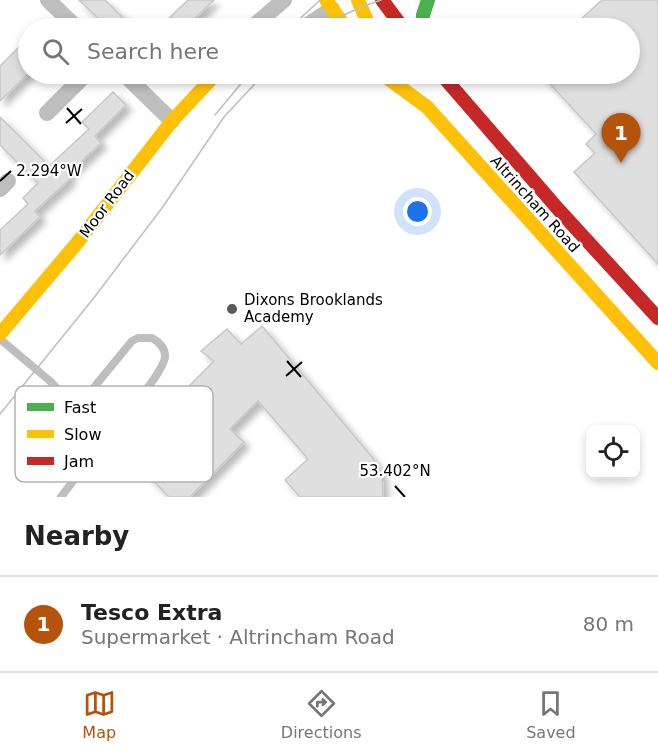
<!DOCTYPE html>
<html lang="en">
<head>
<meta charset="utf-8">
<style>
	body { margin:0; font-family:"DejaVu Sans",sans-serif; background:#f6f6f6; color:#222 }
	.controls { position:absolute; right:18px; bottom:18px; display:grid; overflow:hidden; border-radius:12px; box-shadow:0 3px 9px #0003 }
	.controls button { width:54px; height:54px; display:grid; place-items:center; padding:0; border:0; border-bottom:2px solid #e0e0e0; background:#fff; color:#222; font:30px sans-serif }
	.you { position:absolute; left:418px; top:212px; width:21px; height:21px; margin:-15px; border:4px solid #fff; border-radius:50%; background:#1a73e8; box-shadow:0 0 0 9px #1a73e833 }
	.badge { display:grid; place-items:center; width:39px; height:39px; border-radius:50%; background:#b45309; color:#fff; font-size:20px; font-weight:700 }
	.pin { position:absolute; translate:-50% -50px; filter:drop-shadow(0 2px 3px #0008) }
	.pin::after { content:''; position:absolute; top:32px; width:21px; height:18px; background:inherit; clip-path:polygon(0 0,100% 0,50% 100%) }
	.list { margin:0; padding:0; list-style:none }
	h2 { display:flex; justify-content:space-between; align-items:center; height:78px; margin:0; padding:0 24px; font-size:26px }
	h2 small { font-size:20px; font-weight:400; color:#767676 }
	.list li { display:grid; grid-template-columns:39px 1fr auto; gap:18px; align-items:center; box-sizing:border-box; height:96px; padding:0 24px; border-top:2px solid #e0e0e0 }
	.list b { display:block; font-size:22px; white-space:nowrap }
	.list p { margin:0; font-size:20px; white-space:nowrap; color:#767676 }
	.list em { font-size:20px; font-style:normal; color:#767676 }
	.icon { flex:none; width:33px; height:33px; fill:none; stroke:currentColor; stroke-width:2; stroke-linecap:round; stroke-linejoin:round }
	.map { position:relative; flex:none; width:658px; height:497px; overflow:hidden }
	.search { position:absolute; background:#fff; box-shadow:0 3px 9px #0003; left:18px; right:18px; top:18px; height:66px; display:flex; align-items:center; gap:15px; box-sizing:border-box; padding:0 21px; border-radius:33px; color:#767676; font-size:22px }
	.sheet { height:174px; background:#fff }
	nav { display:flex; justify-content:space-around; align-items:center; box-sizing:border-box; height:84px; border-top:2px solid #e0e0e0; background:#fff; font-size:16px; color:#767676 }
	nav a { display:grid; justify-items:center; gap:3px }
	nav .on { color:#b45309 }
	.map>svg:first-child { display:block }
	.building { fill:#dfdfdf; stroke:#c7c7c7; stroke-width:1.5; filter:url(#shadow) }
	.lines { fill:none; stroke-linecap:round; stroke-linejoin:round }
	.lane { stroke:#bebebe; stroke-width:8 }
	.street { stroke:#bebebe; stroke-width:16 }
	.fast { stroke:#4caf50; stroke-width:14 }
	.slow { stroke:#ffc107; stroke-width:14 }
	.jam { stroke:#c62828; stroke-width:14 }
	.tram { stroke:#bebebe; stroke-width:1.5 }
	.ticks { fill:none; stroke:#000; stroke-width:2 }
	.poi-dot { fill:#595959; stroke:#fff; stroke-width:2 }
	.labels { text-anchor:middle; stroke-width:4.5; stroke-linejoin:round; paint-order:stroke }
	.street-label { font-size:15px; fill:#000; stroke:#fff }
	.poi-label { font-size:15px; fill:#000; stroke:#fff; text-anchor:start }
	.key { fill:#fff; stroke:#b2b2b2; stroke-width:1.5 }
	.key-label { font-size:16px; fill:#000 }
	.ticks-label { font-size:15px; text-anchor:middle; fill:#000; stroke:#fff; stroke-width:4.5; stroke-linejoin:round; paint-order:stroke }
</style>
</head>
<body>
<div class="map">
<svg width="658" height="497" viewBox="0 0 658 497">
	<defs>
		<filter id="shadow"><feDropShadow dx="5.5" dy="5.5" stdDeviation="3" flood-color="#0004"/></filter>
	</defs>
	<rect width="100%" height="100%" fill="#fff"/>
	<g class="building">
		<polygon points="79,0 105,0 133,28 108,28"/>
		<polygon points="188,0 214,0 185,28 174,28 166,21"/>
		<polygon points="602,0 658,0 658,264 574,172 595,153 586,144 596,134 541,74 630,74 630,28 571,28"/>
		<polygon points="28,38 28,74 0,101 0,66"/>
		<polygon points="113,92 126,105 95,136 101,143 67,175 70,179 35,211 40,217 0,255 0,230 28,204 23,198 38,183 0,145 0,117 49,166 89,129 82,122"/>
		<polygon points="262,326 372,457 382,474 383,497 300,497 285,480 308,459 258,401 230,429 244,442 190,497 169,497 134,461 141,454 131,444 214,361 201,351 227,329 241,344"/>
	</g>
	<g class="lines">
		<g class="lane">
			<polyline points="0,339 50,381 76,409 102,443 61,497"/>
			<path d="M76,409L132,341L138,338H152C159,342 165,347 165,356C165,373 115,427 102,443"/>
		</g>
		<g class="street">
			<polyline points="48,0 77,28"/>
			<polyline points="251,28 284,0"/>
			<polyline points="303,28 332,9"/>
			<polyline points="124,74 172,121"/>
			<polyline points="47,113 86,74"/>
			<polyline points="0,189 8,181"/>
		</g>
		<polyline class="fast" points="422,28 423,15 428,0"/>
		<g class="slow">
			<polyline points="326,0 346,28"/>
			<polyline points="358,0 370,28"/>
			<polyline points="382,74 427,107 658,363"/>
			<polyline points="0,334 77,243 172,121 216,74"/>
		</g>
		<g class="jam">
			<polyline points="382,0 403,28"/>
			<polyline points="441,74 558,209 658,318"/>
		</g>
		<g class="tram">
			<polyline points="290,28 320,0"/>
			<polyline points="316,28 361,7 381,0"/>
			<polyline points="215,115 249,74"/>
			<polyline points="0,414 93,299 162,208 224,117 264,74"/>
		</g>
	</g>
	<path class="ticks" d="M67,108L81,124M66,123L82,109M0,181L11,171M287,361L301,377M286,376L302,362M395,486L405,497"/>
	<circle class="poi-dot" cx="232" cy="309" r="6"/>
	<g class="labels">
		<g class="street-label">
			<text transform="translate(107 204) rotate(-53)" y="5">Moor Road</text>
			<text transform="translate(535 204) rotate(48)" y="5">Altrincham Road</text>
		</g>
		<g class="poi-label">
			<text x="244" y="305">Dixons Brooklands<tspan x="244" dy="17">Academy</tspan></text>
		</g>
	</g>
	<rect x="15" y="386" width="198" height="96" rx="9" class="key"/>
	<rect x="27" y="403" width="27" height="8" fill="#4caf50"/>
	<rect x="27" y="430" width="27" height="8" fill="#ffc107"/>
	<rect x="27" y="457" width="27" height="8" fill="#c62828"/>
	<g class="key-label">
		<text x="64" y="413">Fast</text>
		<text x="64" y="440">Slow</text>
		<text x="64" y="467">Jam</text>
	</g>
	<g class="ticks-label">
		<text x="49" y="176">2.294°W</text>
		<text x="395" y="476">53.402°N</text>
	</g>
</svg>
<div class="controls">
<button><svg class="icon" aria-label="locate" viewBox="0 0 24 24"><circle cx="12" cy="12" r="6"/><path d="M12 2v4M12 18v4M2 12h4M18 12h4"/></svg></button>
</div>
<div class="you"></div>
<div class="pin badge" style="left:621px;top:163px">1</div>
<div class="search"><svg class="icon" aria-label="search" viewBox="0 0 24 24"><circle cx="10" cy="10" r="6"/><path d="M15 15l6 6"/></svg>Search here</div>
</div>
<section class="sheet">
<h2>Nearby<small></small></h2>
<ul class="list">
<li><span class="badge">1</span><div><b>Tesco Extra</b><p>Supermarket · Altrincham Road</p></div><em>80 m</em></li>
</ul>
</section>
<nav>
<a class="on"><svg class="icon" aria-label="map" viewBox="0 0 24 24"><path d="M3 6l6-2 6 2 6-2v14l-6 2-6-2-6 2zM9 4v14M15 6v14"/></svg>Map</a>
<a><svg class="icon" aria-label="directions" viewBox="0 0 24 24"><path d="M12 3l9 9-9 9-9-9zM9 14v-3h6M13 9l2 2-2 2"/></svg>Directions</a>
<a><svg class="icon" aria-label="saved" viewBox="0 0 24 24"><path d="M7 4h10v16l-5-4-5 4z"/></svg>Saved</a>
</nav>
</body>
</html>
